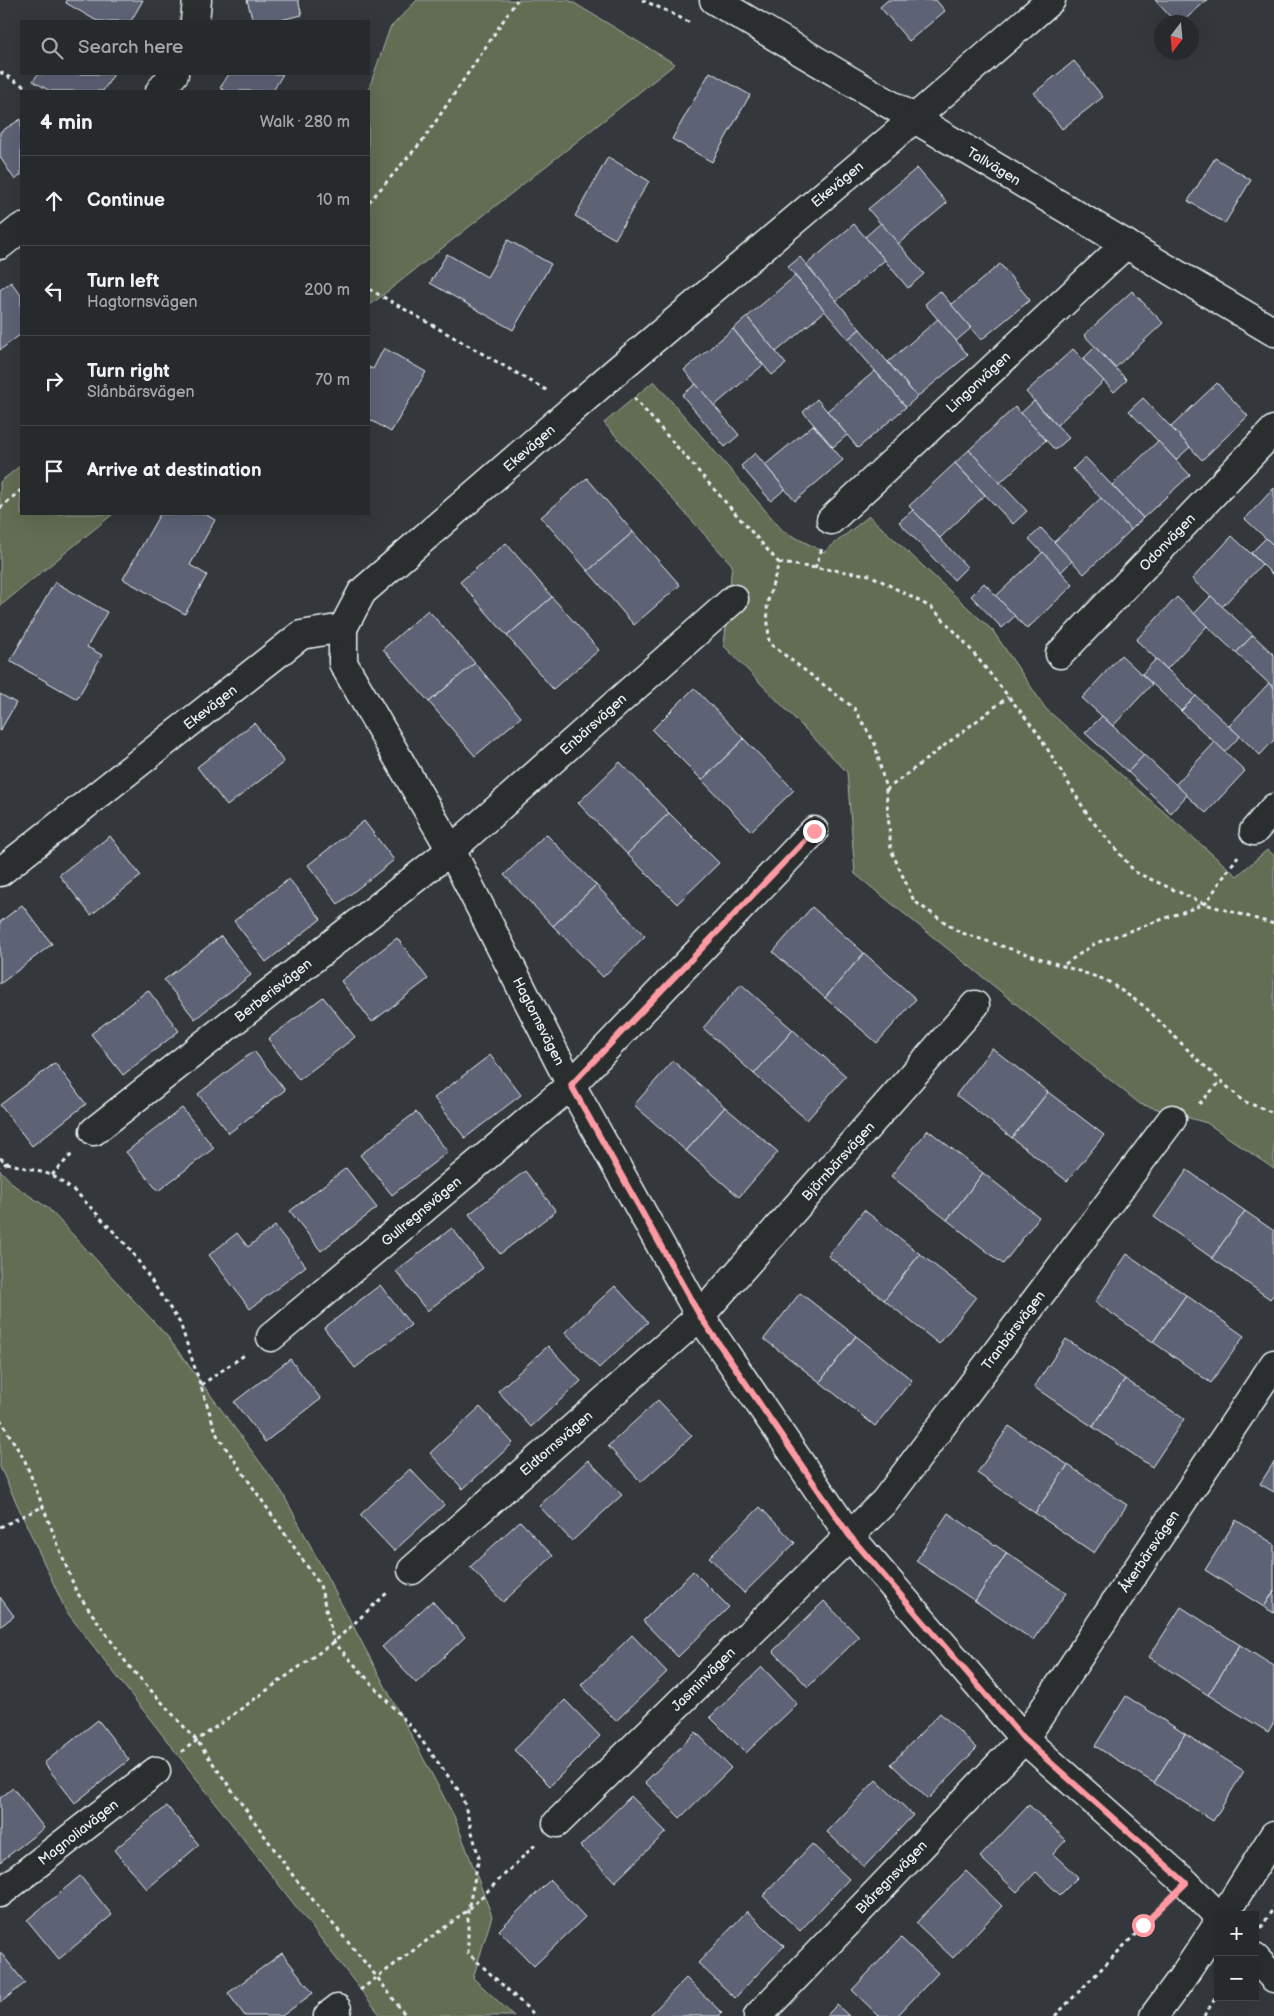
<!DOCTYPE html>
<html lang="en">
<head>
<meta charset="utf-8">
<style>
	body { margin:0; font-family:"Balsamiq Sans",sans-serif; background:#333639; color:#f1f3f6 }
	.controls { position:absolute; right:15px; bottom:15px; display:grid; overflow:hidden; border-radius:0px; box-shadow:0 5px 20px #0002 }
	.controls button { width:45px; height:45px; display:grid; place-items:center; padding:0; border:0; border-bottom:1px solid #434649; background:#272a2d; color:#f1f3f6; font:25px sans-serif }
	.compass { position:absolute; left:1154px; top:15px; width:45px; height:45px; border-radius:50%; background:#272a2d; box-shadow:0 5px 20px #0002; rotate:196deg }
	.stop { position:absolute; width:15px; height:15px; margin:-11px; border:4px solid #ff9aa2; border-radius:50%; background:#fff }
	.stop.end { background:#ff9aa2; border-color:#fff; box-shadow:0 1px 5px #0008 }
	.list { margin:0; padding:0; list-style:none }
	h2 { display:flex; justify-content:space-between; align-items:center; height:65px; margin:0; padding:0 20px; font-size:21px }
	h2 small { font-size:16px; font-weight:400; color:#a4a7aa }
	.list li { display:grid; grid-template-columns:32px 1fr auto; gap:15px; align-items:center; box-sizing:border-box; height:90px; padding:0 20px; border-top:1px solid #434649 }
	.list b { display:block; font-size:19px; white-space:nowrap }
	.list p { margin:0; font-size:16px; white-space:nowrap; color:#a4a7aa }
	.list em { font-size:16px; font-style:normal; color:#a4a7aa }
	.icon { flex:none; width:28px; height:28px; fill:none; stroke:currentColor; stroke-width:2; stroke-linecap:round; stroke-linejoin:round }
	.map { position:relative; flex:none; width:1274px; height:2016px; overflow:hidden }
	.search { position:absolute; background:#272a2d; box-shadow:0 5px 20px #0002; left:20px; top:20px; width:350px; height:55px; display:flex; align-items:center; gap:12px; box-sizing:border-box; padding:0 18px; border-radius:0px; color:#a4a7aa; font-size:19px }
	.panel { position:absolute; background:#272a2d; box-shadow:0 5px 20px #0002; left:20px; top:90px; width:350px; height:425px; border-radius:0px }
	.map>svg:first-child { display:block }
	.green { fill:#646d53; stroke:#a6afa6 }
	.building { fill:#5d6274; stroke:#e8f1f8 }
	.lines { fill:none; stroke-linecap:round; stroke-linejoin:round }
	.minor-casing { stroke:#e8f1f8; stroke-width:31 }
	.path { stroke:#e8f1f8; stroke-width:3; stroke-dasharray:4 4; stroke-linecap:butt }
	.minor { stroke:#2a2d2e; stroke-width:28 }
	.route { stroke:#ff9aa2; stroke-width:6 }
	.labels { text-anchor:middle; stroke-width:4.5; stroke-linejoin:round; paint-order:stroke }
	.street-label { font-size:14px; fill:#e8f1f8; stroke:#2a2d2e }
</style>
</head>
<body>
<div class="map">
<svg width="1274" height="2016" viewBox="0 0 1274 2016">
	<rect width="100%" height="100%" fill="#34383c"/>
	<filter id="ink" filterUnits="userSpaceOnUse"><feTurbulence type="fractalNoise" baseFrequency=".02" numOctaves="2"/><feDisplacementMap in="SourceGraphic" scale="10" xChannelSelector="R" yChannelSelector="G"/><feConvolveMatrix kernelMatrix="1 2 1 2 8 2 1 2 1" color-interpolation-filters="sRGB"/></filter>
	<g filter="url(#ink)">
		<g class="green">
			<polygon points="417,0 569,0 675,64 369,306 368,91 390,28"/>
			<polygon points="654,381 783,531 824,552 869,516 993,631 1046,709 1237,876 1267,850 1274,855 1274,1169 1207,1123 1140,1104 855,874 847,772 724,646 732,565 604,423"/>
			<polygon points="21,465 21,514 113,514 0,606 0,482"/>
			<polygon points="0,1170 15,1186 48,1208 167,1336 282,1492 454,1816 492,1916 473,1978 514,2016 381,2016 66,1611 0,1467"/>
		</g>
		<g class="building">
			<polygon points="67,0 143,0 131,21 97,21 66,3"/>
			<polygon points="247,0 298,0 302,15 276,21 253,21"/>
			<polygon points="888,0 936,0 945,11 909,41 880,7"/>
			<polygon points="1155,0 1207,0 1182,22 1175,22"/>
			<polygon points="1074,61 1103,97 1062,129 1034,93"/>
			<polygon points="710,72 750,95 712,162 672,139"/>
			<polygon points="38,74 114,74 103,91 50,91 33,81"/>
			<polygon points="229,74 283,74 273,91 225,91 220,88"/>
			<polygon points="21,119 21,175 15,180 0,157 0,132"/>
			<polygon points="608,157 649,181 615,239 575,216"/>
			<polygon points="1215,158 1251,180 1225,223 1188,201"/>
			<polygon points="917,168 947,203 898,244 868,209"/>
			<polygon points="881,223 924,274 908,288 865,237"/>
			<polygon points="854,224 885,260 836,301 806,265"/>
			<polygon points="508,240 551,264 513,330 430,283 447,254 487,277"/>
			<polygon points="800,257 860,329 848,339 788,267"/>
			<polygon points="1000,264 1030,300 981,340 951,305"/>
			<polygon points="795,276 825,311 776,352 747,317"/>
			<polygon points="11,282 21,295 21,334 0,350 0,290"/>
			<polygon points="940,291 971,328 956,341 925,304"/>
			<polygon points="1132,291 1163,323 1115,368 1084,335"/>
			<polygon points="747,317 786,364 772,375 733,329"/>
			<polygon points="938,319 968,355 917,397 888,362"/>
			<polygon points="733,329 763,365 714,406 684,370"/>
			<polygon points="860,329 917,397 906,407 848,339"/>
			<polygon points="1095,347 1127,380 1114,392 1083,359"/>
			<polygon points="384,348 426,372 391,432 369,419 369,367 373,369"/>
			<polygon points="1073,349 1104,381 1057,425 1026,392"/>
			<polygon points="875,371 906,407 858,448 827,411"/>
			<polygon points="1217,383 1248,416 1202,460 1171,427"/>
			<polygon points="696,384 739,435 725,447 682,395"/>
			<polygon points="1143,398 1190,447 1176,460 1129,411"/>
			<polygon points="817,399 847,435 833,447 803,412"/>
			<polygon points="1034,401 1069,438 1055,450 1021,413"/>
			<polygon points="1015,407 1046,440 1000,483 969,450"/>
			<polygon points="813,425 843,460 795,501 765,465"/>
			<polygon points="1158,441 1190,475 1143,518 1112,485"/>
			<polygon points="969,450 1027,511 1013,524 955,463"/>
			<polygon points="755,453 785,489 771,501 741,466"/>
			<polygon points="1085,457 1143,518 1131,530 1073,469"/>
			<polygon points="955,463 985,495 940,538 909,506"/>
			<polygon points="587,478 633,532 588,571 541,517"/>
			<polygon points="1274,488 1274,546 1245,519"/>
			<polygon points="1101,498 1131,530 1084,574 1054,542"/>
			<polygon points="913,510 967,567 954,580 899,522"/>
			<polygon points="160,514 205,514 215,520 190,565 207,575 185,614 123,579"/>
			<polygon points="1041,528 1072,561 1061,572 1029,539"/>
			<polygon points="633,532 680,585 634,625 588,571"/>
			<polygon points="1232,536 1262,564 1222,607 1192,579"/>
			<polygon points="1266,538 1274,546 1274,576 1251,553"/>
			<polygon points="506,543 552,597 507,636 460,582"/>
			<polygon points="1043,552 1073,585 1027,629 996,596"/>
			<polygon points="55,582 107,612 87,647 102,655 77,699 10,661"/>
			<polygon points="984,583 1015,616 1002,628 971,596"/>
			<polygon points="1211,596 1253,635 1236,653 1194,614"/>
			<polygon points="552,597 599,650 553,689 507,636"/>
			<polygon points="1177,597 1207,626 1167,669 1136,640"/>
			<polygon points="428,610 475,663 429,702 383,649"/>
			<polygon points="1253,635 1274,655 1274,688 1236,653"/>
			<polygon points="1121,655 1152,684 1113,726 1082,698"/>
			<polygon points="1156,659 1196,696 1181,711 1142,674"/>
			<polygon points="475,663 521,717 475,756 429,702"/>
			<polygon points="1269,683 1274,688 1274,740 1260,755 1229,726"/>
			<polygon points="694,688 744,739 702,780 652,730"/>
			<polygon points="0,694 16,703 0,731"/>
			<polygon points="1196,696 1240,736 1225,752 1181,711"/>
			<polygon points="1102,716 1144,755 1128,772 1085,733"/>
			<polygon points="254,723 284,762 227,806 197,767"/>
			<polygon points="744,739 794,790 751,831 702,780"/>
			<polygon points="1215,742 1245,771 1206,813 1175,785"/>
			<polygon points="1144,755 1187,795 1171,813 1128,772"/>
			<polygon points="620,762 669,813 627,854 578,803"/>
			<polygon points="669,813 719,863 677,904 627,854"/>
			<polygon points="364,821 394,860 338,904 308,865"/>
			<polygon points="546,834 596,885 553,926 504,875"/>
			<polygon points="110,836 141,876 91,915 59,875"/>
			<polygon points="289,879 321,919 266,962 234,921"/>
			<polygon points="596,885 645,936 603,977 553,926"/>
			<polygon points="22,905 52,944 0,984 0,922"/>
			<polygon points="812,907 864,953 825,998 773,952"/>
			<polygon points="221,936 251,975 195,1019 164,980"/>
			<polygon points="397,938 428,979 372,1022 341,981"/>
			<polygon points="864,953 916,999 877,1043 825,998"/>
			<polygon points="741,984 793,1030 754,1074 703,1028"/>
			<polygon points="148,990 179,1031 123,1075 91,1034"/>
			<polygon points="323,997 355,1037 299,1080 268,1039"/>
			<polygon points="793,1030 846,1076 807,1120 754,1074"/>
			<polygon points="992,1048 1048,1092 1012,1138 956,1095"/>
			<polygon points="254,1051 285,1090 229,1133 198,1094"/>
			<polygon points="490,1055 521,1095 465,1138 434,1098"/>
			<polygon points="673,1061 725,1107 686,1151 634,1105"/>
			<polygon points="55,1063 86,1104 32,1146 0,1105"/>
			<polygon points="1048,1092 1104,1135 1067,1181 1012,1138"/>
			<polygon points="725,1107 778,1152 739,1197 686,1151"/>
			<polygon points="182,1108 214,1148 158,1191 126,1152"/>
			<polygon points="416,1112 448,1152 392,1195 360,1155"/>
			<polygon points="928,1130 983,1173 947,1220 891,1176"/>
			<polygon points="346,1168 377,1208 321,1251 290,1211"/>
			<polygon points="1187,1170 1245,1211 1212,1258 1154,1217"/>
			<polygon points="525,1171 556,1211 500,1254 469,1214"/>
			<polygon points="983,1173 1039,1217 1003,1264 947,1220"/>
			<polygon points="864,1210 920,1254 884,1300 828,1256"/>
			<polygon points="1245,1211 1274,1231 1274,1294 1270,1299 1212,1258"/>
			<polygon points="275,1226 306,1266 250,1309 209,1255 237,1233 248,1247"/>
			<polygon points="452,1228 483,1268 427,1311 396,1271"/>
			<polygon points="920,1254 976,1297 939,1344 884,1300"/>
			<polygon points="1127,1254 1186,1295 1153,1342 1095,1302"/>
			<polygon points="380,1285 411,1325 355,1368 324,1328"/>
			<polygon points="615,1286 648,1322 599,1368 565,1332"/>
			<polygon points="800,1293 856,1336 820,1382 764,1339"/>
			<polygon points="1186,1295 1244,1336 1211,1383 1153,1342"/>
			<polygon points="856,1336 912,1380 875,1426 820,1382"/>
			<polygon points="1066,1339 1125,1379 1093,1427 1034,1387"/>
			<polygon points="548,1346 581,1381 531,1427 498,1391"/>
			<polygon points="290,1359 321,1399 265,1442 234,1402"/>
			<polygon points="1125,1379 1184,1419 1152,1467 1093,1427"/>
			<polygon points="658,1400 692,1436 641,1482 608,1446"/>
			<polygon points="480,1407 513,1443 463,1489 430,1453"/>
			<polygon points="1009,1426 1068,1465 1035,1513 977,1473"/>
			<polygon points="588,1460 622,1495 572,1541 539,1506"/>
			<polygon points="1274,1462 1274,1492 1260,1484"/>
			<polygon points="1068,1465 1127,1505 1094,1553 1035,1513"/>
			<polygon points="410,1469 444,1505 394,1551 360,1515"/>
			<polygon points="760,1507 795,1543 744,1593 709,1557"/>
			<polygon points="948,1513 1007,1553 975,1601 916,1561"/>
			<polygon points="1236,1520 1274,1544 1274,1591 1264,1607 1205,1570"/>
			<polygon points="520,1521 553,1556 503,1602 470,1567"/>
			<polygon points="1007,1553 1066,1593 1033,1640 975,1601"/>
			<polygon points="693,1571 729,1607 678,1657 643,1621"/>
			<polygon points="1274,1591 1274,1613 1264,1607"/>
			<polygon points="0,1597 14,1616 0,1627"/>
			<polygon points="432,1601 465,1637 416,1683 382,1647"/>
			<polygon points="824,1601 859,1637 808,1687 773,1651"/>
			<polygon points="1181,1607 1240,1645 1208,1695 1149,1657"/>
			<polygon points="632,1635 667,1672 616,1721 581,1685"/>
			<polygon points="1240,1645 1274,1666 1274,1722 1268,1732 1208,1695"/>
			<polygon points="762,1667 797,1704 746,1753 710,1717"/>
			<polygon points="1126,1696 1185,1734 1154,1783 1095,1746"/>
			<polygon points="565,1700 600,1736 550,1786 514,1750"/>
			<polygon points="940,1713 977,1748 928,1799 891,1764"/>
			<polygon points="98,1720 129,1760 75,1803 44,1763"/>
			<polygon points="696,1732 731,1768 680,1818 645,1782"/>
			<polygon points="1185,1734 1244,1771 1213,1821 1154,1783"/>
			<polygon points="876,1780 913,1815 864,1867 827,1832"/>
			<polygon points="13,1788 44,1828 0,1862 0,1798"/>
			<polygon points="631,1796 666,1832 615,1882 580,1846"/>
			<polygon points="1029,1805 1066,1840 1053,1854 1078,1877 1060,1895 1036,1872 1017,1892 980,1857"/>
			<polygon points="167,1806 199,1845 147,1889 114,1850"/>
			<polygon points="812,1844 849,1879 800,1931 763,1896"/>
			<polygon points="966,1871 1002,1906 953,1958 916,1923"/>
			<polygon points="80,1876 112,1915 59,1959 27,1920"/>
			<polygon points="550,1880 585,1917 534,1966 499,1930"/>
			<polygon points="747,1911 784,1946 735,1998 698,1963"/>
			<polygon points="901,1938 938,1973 897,2016 879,2016 852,1990"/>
			<polygon points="0,1952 25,1983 0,2003"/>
			<polygon points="282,1953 313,1993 282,2016 245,2016 228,1993"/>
			<polygon points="686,1978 722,2013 719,2016 649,2016"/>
			<polygon points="837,2005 849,2016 826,2016"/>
		</g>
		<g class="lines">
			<defs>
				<g id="minor">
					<polyline points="714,0 1274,332"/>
					<polyline points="195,21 197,0"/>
					<polyline points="160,91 174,74"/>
					<polyline points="0,245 21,228"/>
					<polyline points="831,520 1126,244"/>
					<polyline points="343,628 343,663 451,850 571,1085 700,1316 849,1535 1024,1739 1186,1883 1218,1916"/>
					<polyline points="1060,654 1274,430"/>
					<polyline points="1254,831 1274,808"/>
					<polyline points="0,872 301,635 343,628 362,592 613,374 894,136 1051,0"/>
					<polyline points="94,1131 451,850 734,599"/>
					<polyline points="271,1337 571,1085 814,831"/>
					<polyline points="412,1570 700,1316 975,1005"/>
					<polyline points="557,1823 885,1501 1172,1119"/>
					<polyline points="0,1893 156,1771"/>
					<polyline points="1224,1915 1274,1835"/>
					<polyline points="1255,1958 1274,1978"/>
					<polyline points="328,2016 337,2009"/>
					<polyline points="758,2016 1024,1739 1274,1364"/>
					<polyline points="1154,2016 1182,1978 1218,1924"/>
				</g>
			</defs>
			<use href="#minor" class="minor-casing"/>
			<g class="path">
				<polyline points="642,0 667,11 692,24"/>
				<polyline points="0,72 32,91"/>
				<polyline points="369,202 424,139 517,0"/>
				<polyline points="369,289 548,391"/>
				<polyline points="634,398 779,563 767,604 769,643 854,708 875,744 886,790 891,850 914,901 959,932 1106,980 1144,1006 1197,1059 1243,1101 1274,1113"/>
				<polyline points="0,508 21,490"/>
				<polyline points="779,563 870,575 932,608 963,640 1037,732 1089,817 1135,872 1205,904 1274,924"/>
				<polyline points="815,568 822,548"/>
				<polyline points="886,790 1008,697"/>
				<polyline points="1065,964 1096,943 1205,904 1238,856"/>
				<polyline points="1199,1104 1221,1081"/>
				<polyline points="0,1158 7,1163 0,1166"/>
				<polyline points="7,1163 52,1175 77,1193 130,1249 180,1323 217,1435 320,1585 334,1642 417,1734 462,1795 479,1858 468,1910 468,1953 536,2016"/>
				<polyline points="52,1175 74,1152"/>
				<polyline points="201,1385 246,1354"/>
				<polyline points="0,1419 25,1461 76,1591 128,1665 197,1741 294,1877 377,1977 406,2016"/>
				<polyline points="0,1527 42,1507"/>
				<polyline points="181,1752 334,1642 389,1591"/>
				<polyline points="1261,1928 1274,1907"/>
				<polyline points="360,1990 468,1910 536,1844"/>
				<polyline points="1055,2016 1165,1904"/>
				<polyline points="1204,2016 1218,1994"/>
			</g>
			<use href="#minor" class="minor"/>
		</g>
	</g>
	<g class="lines" filter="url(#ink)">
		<polyline class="route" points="814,831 571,1085 700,1316 849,1535 1024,1739 1186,1883 1143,1925"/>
	</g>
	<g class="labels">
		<g class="street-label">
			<text transform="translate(994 166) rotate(31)" y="5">Tallvägen</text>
			<text transform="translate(837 184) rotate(-40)" y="5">Ekevägen</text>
			<text transform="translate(978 382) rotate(-43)" y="5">Lingonvägen</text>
			<text transform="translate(529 448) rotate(-41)" y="5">Ekevägen</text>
			<text transform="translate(1167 542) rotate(-46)" y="5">Odonvägen</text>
			<text transform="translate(210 707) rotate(-38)" y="5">Ekevägen</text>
			<text transform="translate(593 724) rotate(-42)" y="5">Enbärsvägen</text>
			<text transform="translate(273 990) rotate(-38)" y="5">Berberisvägen</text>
			<text transform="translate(539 1021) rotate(63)" y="5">Hagtornsvägen</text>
			<text transform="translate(838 1161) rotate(-48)" y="5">Björnbärsvägen</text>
			<text transform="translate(421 1211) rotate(-40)" y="5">Gullregnsvägen</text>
			<text transform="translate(1013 1330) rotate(-53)" y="5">Tranbärsvägen</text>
			<text transform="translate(556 1443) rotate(-41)" y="5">Eldtornsvägen</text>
			<text transform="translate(1149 1551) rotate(-56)" y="5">Åkerbärsvägen</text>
			<text transform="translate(703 1679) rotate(-45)" y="5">Jasminvägen</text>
			<text transform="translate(78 1832) rotate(-38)" y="5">Magnoliavägen</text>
			<text transform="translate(891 1877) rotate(-46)" y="5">Blåregnsvägen</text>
		</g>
	</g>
</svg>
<div class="controls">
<button>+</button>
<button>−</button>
</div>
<svg class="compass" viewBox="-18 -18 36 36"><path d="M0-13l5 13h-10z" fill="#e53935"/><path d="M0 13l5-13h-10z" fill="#a4a7aa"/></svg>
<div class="stop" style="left:1143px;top:1925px"></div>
<div class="stop end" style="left:814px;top:831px"></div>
<div class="search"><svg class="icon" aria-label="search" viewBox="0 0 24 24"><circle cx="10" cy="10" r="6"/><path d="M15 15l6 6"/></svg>Search here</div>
<section class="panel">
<h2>4 min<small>Walk · 280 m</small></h2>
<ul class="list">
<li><svg class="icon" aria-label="ahead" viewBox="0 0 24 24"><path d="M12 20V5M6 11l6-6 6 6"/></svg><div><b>Continue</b></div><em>10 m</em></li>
<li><svg class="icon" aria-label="left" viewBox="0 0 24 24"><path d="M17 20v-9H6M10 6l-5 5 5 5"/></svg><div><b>Turn left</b><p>Hagtornsvägen</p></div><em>200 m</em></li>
<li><svg class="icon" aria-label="right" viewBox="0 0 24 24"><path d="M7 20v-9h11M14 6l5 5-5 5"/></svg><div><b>Turn right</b><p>Slånbärsvägen</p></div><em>70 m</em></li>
<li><svg class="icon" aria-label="arrive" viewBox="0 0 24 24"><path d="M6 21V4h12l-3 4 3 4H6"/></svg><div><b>Arrive at destination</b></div></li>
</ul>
</section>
</div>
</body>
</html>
